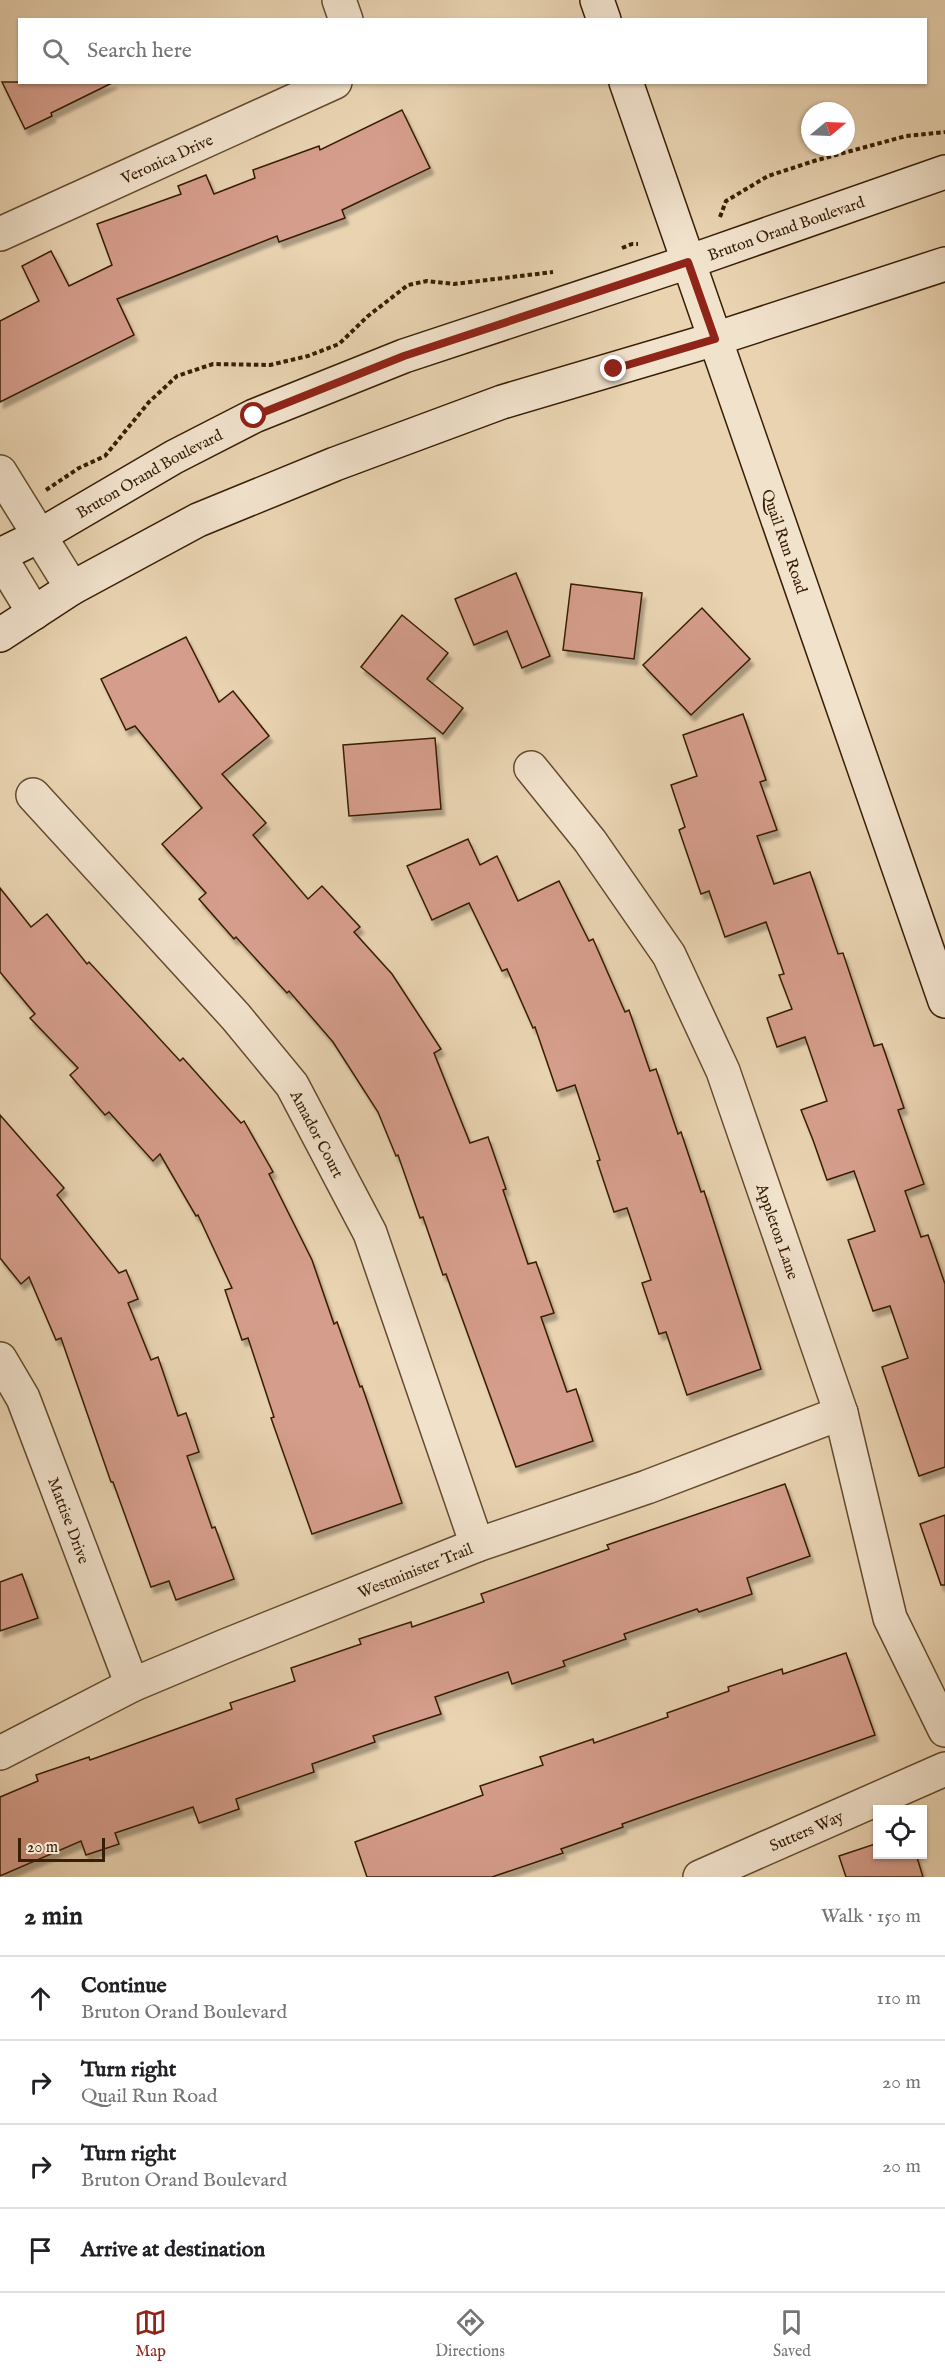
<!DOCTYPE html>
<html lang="en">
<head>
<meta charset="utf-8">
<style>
	body { margin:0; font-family:"IM FELL English",serif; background:#f2f2f2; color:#202124 }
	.controls { position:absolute; right:18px; bottom:18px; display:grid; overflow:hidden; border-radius:0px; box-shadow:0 2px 4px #0004 }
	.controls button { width:54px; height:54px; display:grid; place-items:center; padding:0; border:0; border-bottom:2px solid #e0e0e0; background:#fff; color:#202124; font:30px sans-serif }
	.compass { position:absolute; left:801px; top:102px; width:54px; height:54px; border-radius:50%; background:#fff; box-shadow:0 2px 4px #0004; rotate:71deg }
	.scale { position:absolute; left:18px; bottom:15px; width:87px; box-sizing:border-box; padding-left:6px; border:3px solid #371e04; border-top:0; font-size:16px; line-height:21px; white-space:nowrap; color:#371e04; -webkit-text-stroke:4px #f1e2cc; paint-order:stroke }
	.stop { position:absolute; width:18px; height:18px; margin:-14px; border:4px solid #8f2418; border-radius:50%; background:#fff }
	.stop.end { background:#8f2418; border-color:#fff; box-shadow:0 2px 6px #0008 }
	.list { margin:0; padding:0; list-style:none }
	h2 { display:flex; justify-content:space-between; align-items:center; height:78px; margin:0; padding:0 24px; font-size:26px }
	h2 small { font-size:20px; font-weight:400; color:#757577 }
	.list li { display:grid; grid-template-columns:39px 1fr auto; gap:18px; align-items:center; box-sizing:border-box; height:84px; padding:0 24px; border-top:2px solid #e0e0e0 }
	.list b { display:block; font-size:22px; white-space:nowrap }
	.list p { margin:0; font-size:20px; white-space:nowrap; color:#757577 }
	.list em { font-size:20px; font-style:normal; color:#757577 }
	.icon { flex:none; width:33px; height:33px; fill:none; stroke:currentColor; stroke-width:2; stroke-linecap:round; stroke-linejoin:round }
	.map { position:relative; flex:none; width:945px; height:1877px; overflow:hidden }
	.search { position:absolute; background:#fff; box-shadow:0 2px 4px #0004; left:18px; right:18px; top:18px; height:66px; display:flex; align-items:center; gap:15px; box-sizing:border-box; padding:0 21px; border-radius:0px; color:#757577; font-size:22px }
	.sheet { height:414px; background:#fff }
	nav { display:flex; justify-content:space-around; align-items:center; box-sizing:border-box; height:84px; border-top:2px solid #e0e0e0; background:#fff; font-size:16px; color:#757577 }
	nav a { display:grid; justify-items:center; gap:3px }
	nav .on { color:#8f2418 }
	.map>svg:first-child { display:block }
	.building { fill:#d59d8b; stroke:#371e04; stroke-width:1.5; filter:url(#shadow) }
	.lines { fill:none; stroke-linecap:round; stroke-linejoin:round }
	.street-casing { stroke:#644b2f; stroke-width:36 }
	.secondary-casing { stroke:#371e04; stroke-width:36 }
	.path { stroke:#371e04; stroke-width:4; stroke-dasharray:4.5 3; stroke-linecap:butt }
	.street { stroke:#f1e2cc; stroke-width:33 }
	.secondary { stroke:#f1e2cc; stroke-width:33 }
	.route { stroke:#8f2418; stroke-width:8 }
	.labels { text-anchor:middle; stroke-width:5; stroke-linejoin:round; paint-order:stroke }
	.street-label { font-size:16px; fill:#371e04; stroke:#f1e2cc }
</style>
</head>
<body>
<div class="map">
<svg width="945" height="1877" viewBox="0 0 945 1877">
	<defs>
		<filter id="shadow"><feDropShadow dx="3.5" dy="6" stdDeviation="1.5" flood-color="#0004"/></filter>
	</defs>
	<rect width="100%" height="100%" fill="#e9d3b1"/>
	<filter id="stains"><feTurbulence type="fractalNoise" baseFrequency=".00333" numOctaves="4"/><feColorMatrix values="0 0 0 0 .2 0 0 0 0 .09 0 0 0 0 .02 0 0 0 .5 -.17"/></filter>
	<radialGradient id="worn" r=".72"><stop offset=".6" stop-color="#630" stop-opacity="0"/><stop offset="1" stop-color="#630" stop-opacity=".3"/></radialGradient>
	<g class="building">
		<polygon points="2,82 114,82 51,113 52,116 25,129"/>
		<polygon points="402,110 430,168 342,210 345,218 279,242 277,236 117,299 134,335 0,402 0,321 39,301 22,266 51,251 69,286 112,265 97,224 181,194 178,186 206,175 214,194 255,178 253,170 319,146 320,150"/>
		<polygon points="516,573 550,656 522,668 507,631 474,645 455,599"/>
		<polygon points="571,584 642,593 634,659 563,650"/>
		<polygon points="702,608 750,659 691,715 643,665"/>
		<polygon points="402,615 448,653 427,679 463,708 443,734 361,667"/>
		<polygon points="186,637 219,702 233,691 269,736 222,774 266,823 253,835 308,899 322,886 360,927 354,932 392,974 441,1049 434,1053 470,1143 488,1137 506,1189 503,1190 528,1264 536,1262 554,1313 541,1317 567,1392 576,1389 593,1441 516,1467 446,1274 443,1275 423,1217 420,1218 398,1155 396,1156 378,1112 333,1042 289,991 287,993 236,937 234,939 199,899 206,893 162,844 202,808 135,726 126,730 101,679"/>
		<polygon points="743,714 766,780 760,782 777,830 757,836 774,884 810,872 838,954 843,953 874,1046 882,1044 904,1108 898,1110 924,1184 905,1191 921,1237 928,1235 945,1284 945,1467 919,1476 882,1367 908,1358 890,1306 873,1311 848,1240 875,1231 854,1171 827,1180 813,1140 801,1110 827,1101 805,1037 777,1047 767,1018 792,1009 779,975 784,974 766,922 725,937 709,891 701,894 679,830 685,827 671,785 697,776 683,735"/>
		<polygon points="435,738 441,809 349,816 343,745"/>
		<polygon points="468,839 480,865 497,856 518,901 559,881 589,941 593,939 625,1012 629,1010 650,1071 656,1069 678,1134 681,1132 701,1192 704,1191 761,1369 687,1395 666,1332 659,1334 642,1283 651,1280 627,1208 614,1212 597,1161 600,1160 575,1085 557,1091 535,1027 533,1028 507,969 502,971 469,903 432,920 407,866"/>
		<polygon points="0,888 31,927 47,914 87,964 89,962 180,1061 183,1058 241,1123 244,1121 273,1172 269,1174 312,1260 334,1324 337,1322 360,1387 362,1386 402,1503 312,1534 271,1418 274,1417 248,1338 242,1340 225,1290 232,1288 198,1215 196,1216 160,1154 153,1161 109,1112 105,1115 70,1075 78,1068 30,1018 35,1014 0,972"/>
		<polygon points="0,1115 64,1188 57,1195 119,1273 126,1270 138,1299 128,1303 151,1360 158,1357 178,1416 186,1413 199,1452 187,1456 212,1528 215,1527 234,1579 176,1600 169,1581 151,1587 113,1482 111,1482 61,1338 56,1340 29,1277 21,1284 0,1258"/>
		<polygon points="785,1484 810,1556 747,1578 752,1594 699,1612 697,1609 624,1634 626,1639 563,1661 565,1666 512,1684 508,1672 435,1697 441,1714 373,1736 375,1742 312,1764 314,1772 236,1799 239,1809 199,1823 193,1807 115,1833 119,1844 86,1855 81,1841 0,1876 0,1797 38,1781 36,1775 89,1757 90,1760 232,1709 230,1703 295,1681 291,1668 361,1644 359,1639 411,1622 412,1627 484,1602 481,1594 609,1549 607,1545"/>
		<polygon points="945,1515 945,1585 941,1585 920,1524"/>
		<polygon points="22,1574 38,1618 0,1631 0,1582"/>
		<polygon points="846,1653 875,1735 622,1824 623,1827 561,1849 563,1853 492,1877 367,1877 355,1842 483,1795 480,1786 543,1765 540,1757 593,1739 594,1743 668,1717 667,1713 729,1691 728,1687 782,1669 783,1674"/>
		<polygon points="878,1843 878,1854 916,1854 923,1877 846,1877 839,1856"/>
	</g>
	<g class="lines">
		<defs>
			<g id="street">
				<polyline points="339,0 346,20"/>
				<path id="s1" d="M0,234L335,82"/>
				<polyline points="0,472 72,588"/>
				<polyline points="0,557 34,613"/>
				<path id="s2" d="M531,768L590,841L669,955L723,1071L841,1413L890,1618L945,1730"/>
				<path id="s3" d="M33,795L236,1017L292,1085L370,1233L477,1545"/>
				<path id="s4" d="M0,1359L23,1398L132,1685"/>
				<path id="s5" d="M0,1753L132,1685L225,1646L477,1545L647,1487L841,1413"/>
				<path id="s6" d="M700,1877L945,1769"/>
			</g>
			<g id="secondary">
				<polyline points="597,0 604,20"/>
				<path id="s7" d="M626,82L945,1001"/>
				<path id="s8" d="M0,555L39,536L174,457L254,416L404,356L688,262L945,172"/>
				<polyline points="0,635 72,588 198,520 335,464 502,402 715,339 945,264"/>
			</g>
		</defs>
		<use href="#street" class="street-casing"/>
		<use href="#secondary" class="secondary-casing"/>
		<g class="path">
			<polyline points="720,217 726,201 768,176 814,161 906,136 945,132"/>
			<polyline points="622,248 632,244 638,244"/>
			<polyline points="46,490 79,468 105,456 149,402 177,376 213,364 270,365 308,356 339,344 368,316 408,285 427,281 454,284 553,272"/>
		</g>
		<use href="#street" class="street"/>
		<use href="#secondary" class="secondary"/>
	</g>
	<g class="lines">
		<polyline class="route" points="254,416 404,356 688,262 715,339 614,369"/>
	</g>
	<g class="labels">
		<g class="street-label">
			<text dy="6" stroke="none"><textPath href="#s1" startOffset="183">Veronica Drive</textPath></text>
			<text dy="6" stroke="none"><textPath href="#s8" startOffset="854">Bruton Orand Boulevard</textPath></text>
			<text dy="6" stroke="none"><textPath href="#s8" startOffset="170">Bruton Orand Boulevard</textPath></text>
			<text dy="6" stroke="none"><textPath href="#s7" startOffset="486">Quail Run Road</textPath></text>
			<text dy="6" stroke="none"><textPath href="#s3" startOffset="444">Amador Court</textPath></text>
			<text dy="6" stroke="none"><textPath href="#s2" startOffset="530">Appleton Lane</textPath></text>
			<text dy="6" stroke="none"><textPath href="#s4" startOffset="176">Mattise Drive</textPath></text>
			<text dy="6" stroke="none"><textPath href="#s5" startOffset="454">Westminister Trail</textPath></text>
			<text dy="6" stroke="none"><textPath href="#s6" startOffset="116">Sutters Way</textPath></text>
		</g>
	</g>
	<rect width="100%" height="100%" filter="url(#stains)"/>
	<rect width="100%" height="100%" fill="url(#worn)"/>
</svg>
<div class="controls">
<button><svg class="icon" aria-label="locate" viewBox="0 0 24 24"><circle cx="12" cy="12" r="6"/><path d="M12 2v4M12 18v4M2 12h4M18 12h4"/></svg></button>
</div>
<svg class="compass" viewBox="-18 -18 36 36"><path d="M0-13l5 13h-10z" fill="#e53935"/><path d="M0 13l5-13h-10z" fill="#757577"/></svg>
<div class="scale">20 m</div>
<div class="stop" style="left:254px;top:416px"></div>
<div class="stop end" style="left:614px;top:369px"></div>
<div class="search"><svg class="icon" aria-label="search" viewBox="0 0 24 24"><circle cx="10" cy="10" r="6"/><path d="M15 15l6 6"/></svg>Search here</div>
</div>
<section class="sheet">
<h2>2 min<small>Walk · 150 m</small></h2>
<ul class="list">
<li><svg class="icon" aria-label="ahead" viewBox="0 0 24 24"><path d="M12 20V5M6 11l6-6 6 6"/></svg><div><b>Continue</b><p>Bruton Orand Boulevard</p></div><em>110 m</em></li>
<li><svg class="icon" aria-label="right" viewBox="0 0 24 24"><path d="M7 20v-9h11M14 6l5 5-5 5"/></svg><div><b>Turn right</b><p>Quail Run Road</p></div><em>20 m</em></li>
<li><svg class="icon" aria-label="right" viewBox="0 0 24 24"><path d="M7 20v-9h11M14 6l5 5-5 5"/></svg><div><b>Turn right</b><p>Bruton Orand Boulevard</p></div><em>20 m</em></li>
<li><svg class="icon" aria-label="arrive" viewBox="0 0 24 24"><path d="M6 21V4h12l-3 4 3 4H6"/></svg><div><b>Arrive at destination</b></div></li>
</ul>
</section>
<nav>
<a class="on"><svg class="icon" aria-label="map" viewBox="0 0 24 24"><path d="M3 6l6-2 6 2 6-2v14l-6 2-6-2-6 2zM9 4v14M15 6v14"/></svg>Map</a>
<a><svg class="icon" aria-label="directions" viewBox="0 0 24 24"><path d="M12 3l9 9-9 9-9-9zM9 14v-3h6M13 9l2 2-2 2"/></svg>Directions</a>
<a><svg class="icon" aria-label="saved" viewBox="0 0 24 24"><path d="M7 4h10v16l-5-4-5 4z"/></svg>Saved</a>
</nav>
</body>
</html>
